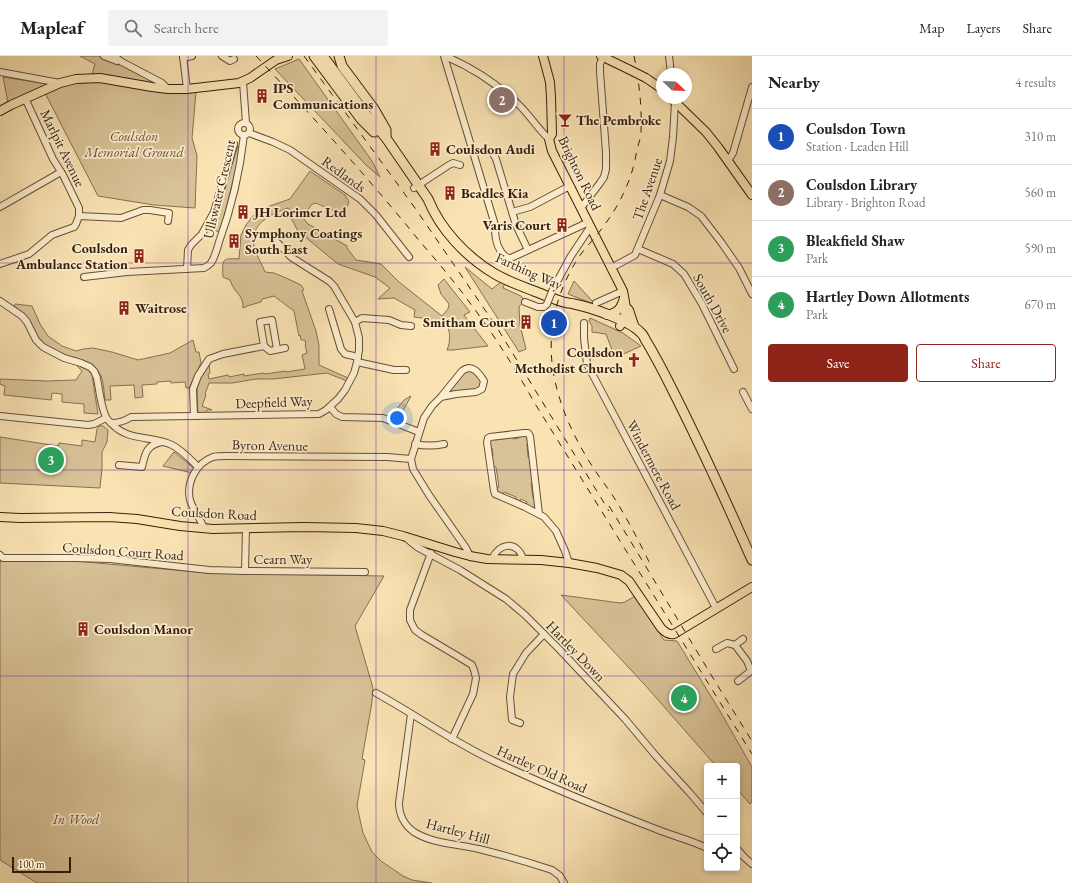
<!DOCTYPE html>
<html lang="en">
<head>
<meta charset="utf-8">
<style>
	body { margin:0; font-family:"EB Garamond",serif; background:#f2f2f2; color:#222 }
	.controls { position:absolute; right:12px; bottom:12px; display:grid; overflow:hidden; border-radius:4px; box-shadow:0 2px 6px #0003 }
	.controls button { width:36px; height:36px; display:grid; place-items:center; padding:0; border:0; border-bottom:1px solid #e0e0e0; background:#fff; color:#222; font:20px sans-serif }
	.compass { position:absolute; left:656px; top:12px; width:36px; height:36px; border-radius:50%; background:#fff; box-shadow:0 2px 6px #0003; rotate:113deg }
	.scale { position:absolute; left:12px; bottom:10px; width:59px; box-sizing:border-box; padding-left:4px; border:2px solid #341f0d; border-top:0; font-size:11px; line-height:14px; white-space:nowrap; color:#341f0d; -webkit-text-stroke:3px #fcedce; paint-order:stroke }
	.you { position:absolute; left:397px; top:362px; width:14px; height:14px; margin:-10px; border:3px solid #fff; border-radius:50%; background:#1a73e8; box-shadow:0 0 0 6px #1a73e833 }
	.badge { display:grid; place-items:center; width:26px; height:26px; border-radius:50%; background:#8f2418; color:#fff; font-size:13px; font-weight:700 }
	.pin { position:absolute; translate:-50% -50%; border:2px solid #fff; box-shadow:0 1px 4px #0006 }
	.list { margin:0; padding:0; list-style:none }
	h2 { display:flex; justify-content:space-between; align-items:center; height:52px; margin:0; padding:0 16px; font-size:17px }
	h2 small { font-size:13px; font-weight:400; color:#767676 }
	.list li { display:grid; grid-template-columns:26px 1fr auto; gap:12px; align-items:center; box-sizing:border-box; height:56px; padding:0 16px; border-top:1px solid #e0e0e0 }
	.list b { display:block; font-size:15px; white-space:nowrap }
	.list p { margin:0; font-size:13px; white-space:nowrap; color:#767676 }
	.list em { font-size:13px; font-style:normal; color:#767676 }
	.actions { display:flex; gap:8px; padding:12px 16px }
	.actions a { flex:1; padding:9px 0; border:1px solid #8f2418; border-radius:4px; text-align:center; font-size:14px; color:#8f2418 }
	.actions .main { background:#8f2418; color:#fff }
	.icon { flex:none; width:22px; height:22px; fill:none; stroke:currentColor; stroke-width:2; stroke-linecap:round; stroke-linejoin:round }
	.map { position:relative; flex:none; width:752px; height:827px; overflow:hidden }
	header { display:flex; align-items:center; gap:24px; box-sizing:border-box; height:56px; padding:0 20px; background:#fff; border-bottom:1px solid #e0e0e0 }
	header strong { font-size:19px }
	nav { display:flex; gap:22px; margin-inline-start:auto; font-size:14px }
	.search { width:280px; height:36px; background:#f2f2f2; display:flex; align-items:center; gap:10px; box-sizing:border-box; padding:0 14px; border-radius:4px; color:#767676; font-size:15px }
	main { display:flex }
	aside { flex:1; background:#fff }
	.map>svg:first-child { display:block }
	.green { fill:#d8c297; stroke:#867052 }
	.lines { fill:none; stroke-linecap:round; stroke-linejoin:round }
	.minor-casing { stroke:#665036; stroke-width:8 }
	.major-casing { stroke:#341f0d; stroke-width:10 }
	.highway-casing { stroke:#341f0d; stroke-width:11 }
	.minor { stroke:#fcedce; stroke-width:6 }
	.major { stroke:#fae3b3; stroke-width:8 }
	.highway { stroke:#fae3b3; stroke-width:9 }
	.rail { stroke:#341f0d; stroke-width:1; stroke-dasharray:7 7; stroke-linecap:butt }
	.minor-bridge-casing { stroke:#665036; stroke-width:8; stroke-linecap:butt }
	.major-bridge-casing { stroke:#341f0d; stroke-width:10; stroke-linecap:butt }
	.minor-bridge { stroke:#fcedce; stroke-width:6 }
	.major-bridge { stroke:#fae3b3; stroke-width:8 }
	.grid { fill:none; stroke:#7b2cbf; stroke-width:1; stroke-opacity:0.55 }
	.labels { text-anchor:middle; stroke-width:3.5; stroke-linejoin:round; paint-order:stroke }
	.poi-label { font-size:14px; font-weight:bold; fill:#341f0d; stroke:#fcedce; text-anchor:start }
	.park-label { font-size:14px; font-style:italic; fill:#655036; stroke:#fcedce }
	.street-label { font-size:14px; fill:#341f0d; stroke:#fcedce }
</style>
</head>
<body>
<header>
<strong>Mapleaf</strong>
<div class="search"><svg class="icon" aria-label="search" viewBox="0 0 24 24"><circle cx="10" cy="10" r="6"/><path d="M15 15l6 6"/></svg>Search here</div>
<nav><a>Map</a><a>Layers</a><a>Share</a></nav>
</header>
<main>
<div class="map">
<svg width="752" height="827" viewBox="0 0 752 827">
	<rect width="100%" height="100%" fill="#fae3b3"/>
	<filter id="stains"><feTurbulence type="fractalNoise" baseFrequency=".005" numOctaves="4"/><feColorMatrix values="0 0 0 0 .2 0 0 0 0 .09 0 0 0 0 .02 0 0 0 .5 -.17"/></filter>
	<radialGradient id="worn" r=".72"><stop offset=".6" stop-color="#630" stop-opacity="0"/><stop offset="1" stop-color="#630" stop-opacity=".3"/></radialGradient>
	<g class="green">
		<polygon points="80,0 111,0 161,29 92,18 95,8"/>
		<polygon points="299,3 372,105 380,121 366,109 275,13"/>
		<polygon points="3,21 9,22 48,28 8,47"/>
		<polygon points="95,25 196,36 192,82 197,100 195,152 154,149 98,140 45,37 60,30 79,26"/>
		<path d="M238,90L240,91L239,102L222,168L219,176L210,172C223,146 229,117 238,90Z"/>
		<path d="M310,115L345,139L349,146C343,165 326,150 315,147L311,149L303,162L308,168L347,190V192L356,204L381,208L399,226L442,260L448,253L449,248L441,238L438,229L444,223L470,256L464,259L488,290L453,294H447C450,287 451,277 447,270L430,268L429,263L414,261L415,254L394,242L378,243L390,232L375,221L338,208L298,175L291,162L292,155L288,152C270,159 250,167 254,190C256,199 262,208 265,216L274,217L286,222L301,229L304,234L302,235L316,275L319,290V309L348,322L347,325L327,317L273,323H256L232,327H209L205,338L206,339L202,350L212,354H207L206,357H198L197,333C199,324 204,316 209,308L210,317L208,318L209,323L228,319L229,321L244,318V320L264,317L265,318L286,315V316L305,313L302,299L307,297L305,289H306L305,284H301L300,279L299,280L294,255L274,240L262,243L261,246L247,250L243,252C244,239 234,237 230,224L223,221C222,203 222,202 239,203L241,179L246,169L252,161L261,153L290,143Z"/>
		<polygon points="465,211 492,233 502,225 505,227 503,232 521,240 524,244 519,251 520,269 526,293 519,296"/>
		<polygon points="574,225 594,247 591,247 568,238"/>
		<path d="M15,248L32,250L40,268L48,280L62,290L76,295L83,293L93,292L112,296L138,304L170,297L193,284L196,296H199L201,307L189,332H186L185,326L171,327V325L157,326V328L142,329L143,341L135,342L134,329L110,330L111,344H105C104,337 104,327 101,320C91,298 60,303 44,288C31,277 30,260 14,250Z"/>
		<polygon points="590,262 623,277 641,290 615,302 606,278 592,276 592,270 589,265"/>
		<polygon points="72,305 88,313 92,319 98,358 84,357 84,348 62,346 62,338 52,337 51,344 4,339 5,330 0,328 0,323 47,325 76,324 82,315"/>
		<polygon points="472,314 482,326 479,333 448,337 466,315"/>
		<polygon points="411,340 398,364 390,361 404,344"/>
		<polygon points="99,370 103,370 108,374 107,386 102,396 102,412 100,432 0,427 0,381 58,390 59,387 82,390 82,384 95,386 97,373"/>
		<polygon points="519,377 524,377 531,385 527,388 528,401 533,402 535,426 531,427 533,442 537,442 539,458 525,451 527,446 521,443 519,448 515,446 516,441 504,436 502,441 493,431 499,431 496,411 491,411 489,400 493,400 492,392 488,393 488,384 495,380 495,384 509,382 508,378 513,378 513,383 519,382"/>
		<polygon points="174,396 195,413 192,417 163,410"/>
		<polygon points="0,505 75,505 208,517 384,520 355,570 373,632 372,646 362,703 365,704 357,750 363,777 372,796 381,805 403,820 412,824 432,827 37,827 0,804"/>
		<polygon points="561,539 620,547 625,546 635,540 664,584 677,585 720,655 752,711 752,746 750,748 737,733 737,710 716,710 645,629"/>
	</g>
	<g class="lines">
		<defs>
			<g id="minor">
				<polyline points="104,0 117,5"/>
				<polyline points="114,0 122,6 162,27 168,33"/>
				<polyline points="183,0 187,33"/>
				<polyline points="222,0 230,5 234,3"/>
				<path d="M444,0L495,169C495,174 495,178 496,183C497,190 503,203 511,202L589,166"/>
				<path d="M445,0C473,12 499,29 520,50C531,61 538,73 549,83"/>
				<polyline points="669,0 671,18"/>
				<polyline points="183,2 192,0"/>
				<polyline points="0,16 60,27"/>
				<polyline points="243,26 246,67"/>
				<circle cx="244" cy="73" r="6"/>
				<polyline points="249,77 273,86 290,94 360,143 376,159 409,201"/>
				<polyline points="492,96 496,103 516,169 528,194"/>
				<polyline points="728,105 733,97 752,31"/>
				<polyline points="414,132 449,109 453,107 460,109"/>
				<polyline points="660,139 688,151 701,160 721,186 739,212 752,238"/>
				<polyline points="0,151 61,116"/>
				<polyline points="581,152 600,127 604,121 606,113 606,96 600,16 600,8 603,1"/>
				<polyline points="512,156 530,151 564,133 570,130"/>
				<polyline points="79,160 121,162 143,154 150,154 169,157 168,165"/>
				<polyline points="638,193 673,208 684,218 702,248 734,313"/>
				<polyline points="0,208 29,198 52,179 74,171 76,168 79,160 79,152 63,119 53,103 25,42"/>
				<polyline points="611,212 635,199 660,139 670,105 673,81 675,46"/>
				<polyline points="187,213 188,194 191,189 202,178 214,156 234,88"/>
				<path d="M84,221L127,216L204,212C206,211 209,209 211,207C215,201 217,193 219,186C231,153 240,115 244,79"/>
				<polyline points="553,233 571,200 591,170"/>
				<path d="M0,245L22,260L27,266L36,284L43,291L64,302L81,307L90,311L94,315L97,322C99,333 101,351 106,361C107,364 110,366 112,368C129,386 152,379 172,389C182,394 191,404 198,411"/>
				<polyline points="525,246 538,251 544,251 547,248"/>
				<polyline points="596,247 623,235"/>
				<polyline points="329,253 341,293 345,298 358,301"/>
				<polyline points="355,266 362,262 389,264 401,269 411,270"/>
				<polyline points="584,267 584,282 587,308 716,552"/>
				<polyline points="264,290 270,295 285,292"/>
				<polyline points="357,306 394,314 406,314"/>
				<polyline points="743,336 752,353"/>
				<path d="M441,341L456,338L476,336L482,333L484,325C479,317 472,307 462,315L441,341L432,350L424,362L411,403L413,413L429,439L466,492L470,500"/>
				<polyline points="330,351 336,358 342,361 383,362 419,376"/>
				<polyline points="0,360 88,369 94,368 106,362"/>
				<polyline points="194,360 193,333 198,320 209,303 223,298 264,290 260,266 272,264 277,293"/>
				<path d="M111,367C118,367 125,365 131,361L319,358L326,354L338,343L345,334L354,317L357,306L359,294V282L355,266L334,230L329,225L291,201L271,180"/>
				<path d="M415,388C424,390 435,390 444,388"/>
				<path d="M119,409L142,411C145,398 146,389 162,386"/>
				<polyline points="539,458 530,380 528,377 524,377 490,381 488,382 487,386 494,435 495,438 525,451 544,461 556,475 565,495 569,507"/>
				<path d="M204,472C200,462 193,454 190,444C186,427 196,407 213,401C217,400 222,400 226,400L387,401L411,403"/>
				<polyline points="406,482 417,491 460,514 506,543 525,559 559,593 625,663 656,700 689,736 707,757"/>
				<polyline points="431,497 410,554 410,564 415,574 422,579 459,601 472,609 474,614 476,622 473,638 452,683"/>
				<polyline points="0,499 3,502 75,502 110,503 209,514 245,515 365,516"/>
				<path d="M492,503C499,487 517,484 523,503"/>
				<polyline points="245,515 246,472"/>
				<polyline points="735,589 747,605 751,615 738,625"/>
				<polyline points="716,593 727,587 735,589 743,583"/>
				<path d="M376,637C416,659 453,686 494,705C547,730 601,752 656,773C673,780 690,784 707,792"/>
				<path d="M411,658L399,747C399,758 404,769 414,776C433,788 458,788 479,793C503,799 528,806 552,814L560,820L564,827"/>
				<polyline points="520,667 512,664 510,641 513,618 526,597 544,578"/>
				<polyline points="737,793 744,801 752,808"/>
			</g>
			<g id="major">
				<path d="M543,0L550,26L551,41L552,78L549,83L552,95L623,235C626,251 628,254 620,270"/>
				<polyline points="601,0 628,13"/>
				<polyline points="646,22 662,33"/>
				<polyline points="671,42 706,76 718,91 752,139"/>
				<polyline points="0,55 11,49 60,27 76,23 100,22 152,31 168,33 187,33 239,27 250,22 276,4 288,0"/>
				<polyline points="626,251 629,254 635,272"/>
				<path d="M607,259C619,256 621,252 624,242"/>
				<path d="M0,461L20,462L109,461L137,463L180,470L213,473L304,471L356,472L383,475L403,480L455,496L470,500L487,503L541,504L569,507L597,512L621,519L629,525L661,572C665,576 668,579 674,578L752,531"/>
			</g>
			<g id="highway">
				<polyline points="314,0 361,63 374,76"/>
				<path d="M323,0L365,57L386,82L428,143C440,173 466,201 495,218C507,225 521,230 534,235C545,239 557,245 568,247C570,247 572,247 574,248C590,251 630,265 640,276C643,278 644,281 645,283C654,298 662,313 670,329C699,386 726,445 752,504"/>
				<polyline points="339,0 342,10 374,53 386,74 386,80"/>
			</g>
		</defs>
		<use href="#minor" class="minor-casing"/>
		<use href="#major" class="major-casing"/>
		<use href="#highway" class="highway-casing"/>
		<use href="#minor" class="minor"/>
		<use href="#major" class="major"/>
		<use href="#highway" class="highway"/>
		<g class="rail">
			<path d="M256,0C311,59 366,119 417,182C435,203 454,225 470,247C494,279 515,312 534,346L752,698"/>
			<polyline points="304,0 415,152 496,270 609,455"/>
			<path d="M634,0C639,24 642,51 641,75C641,81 639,87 637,93C635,107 631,121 625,134C619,148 610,162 600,175C594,183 587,190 581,198C555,235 545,281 555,325C562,357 577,387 594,413C602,425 611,436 618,448C630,468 641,489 651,510"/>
			<path d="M609,450C657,528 703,607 752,685"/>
		</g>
		<defs>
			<polyline id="minor-bridge" points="547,248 553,233"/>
			<polyline id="major-bridge" points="628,13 646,22"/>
		</defs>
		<use href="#minor-bridge" class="minor-bridge-casing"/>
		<use href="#major-bridge" class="major-bridge-casing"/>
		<use href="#minor-bridge" class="minor-bridge"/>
		<use href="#major-bridge" class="major-bridge"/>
	</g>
	<path class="grid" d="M188,0V827M376,0V827M564,0V827M0,207H752M0,414H752M0,620H752"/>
	<defs>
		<symbol id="building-bare" viewBox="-9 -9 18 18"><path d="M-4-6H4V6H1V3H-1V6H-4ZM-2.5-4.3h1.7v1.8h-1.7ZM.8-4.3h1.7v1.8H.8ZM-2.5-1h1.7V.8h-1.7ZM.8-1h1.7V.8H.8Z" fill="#8f2418" stroke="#fcedce" stroke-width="2.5" paint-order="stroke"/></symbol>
		<symbol id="bar-bare" viewBox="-9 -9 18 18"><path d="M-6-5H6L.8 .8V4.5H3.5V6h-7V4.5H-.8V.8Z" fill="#8f2418" stroke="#fcedce" stroke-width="2.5" paint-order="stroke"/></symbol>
		<symbol id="church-bare" viewBox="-9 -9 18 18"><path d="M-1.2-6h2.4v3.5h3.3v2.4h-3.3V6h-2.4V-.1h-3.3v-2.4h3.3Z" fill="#8f2418" stroke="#fcedce" stroke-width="2.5" paint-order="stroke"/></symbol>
	</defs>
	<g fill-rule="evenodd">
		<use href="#building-bare" x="252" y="30" width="20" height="20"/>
		<use href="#bar-bare" x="555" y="54" width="20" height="20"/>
		<use href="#building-bare" x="425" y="83" width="20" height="20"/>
		<use href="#building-bare" x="440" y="127" width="20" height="20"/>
		<use href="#building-bare" x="233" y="146" width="20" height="20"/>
		<use href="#building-bare" x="552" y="159" width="20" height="20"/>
		<use href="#building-bare" x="224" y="175" width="20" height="20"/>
		<use href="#building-bare" x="129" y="190" width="20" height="20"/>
		<use href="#building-bare" x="114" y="242" width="20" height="20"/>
		<use href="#building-bare" x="516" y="256" width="20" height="20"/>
		<use href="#church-bare" x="624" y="294" width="20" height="20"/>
		<use href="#building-bare" x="73" y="563" width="20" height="20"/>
	</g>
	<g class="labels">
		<g class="poi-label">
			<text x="273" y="37">IPS<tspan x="273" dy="16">Communications</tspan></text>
			<text x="576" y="69">The Pembroke</text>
			<text x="446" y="98">Coulsdon Audi</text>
			<text x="461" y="142">Beadles Kia</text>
			<text x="254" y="161">JH Lorimer Ltd</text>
			<text x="551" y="174" text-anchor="end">Varis Court</text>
			<text x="245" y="182">Symphony Coatings<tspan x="245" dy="16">South East</tspan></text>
			<text x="128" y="197" text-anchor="end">Coulsdon<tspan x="128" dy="16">Ambulance Station</tspan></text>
			<text x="135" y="257">Waitrose</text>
			<text x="515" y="271" text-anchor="end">Smitham Court</text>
			<text x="623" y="301" text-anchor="end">Coulsdon<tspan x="623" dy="16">Methodist Church</tspan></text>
			<text x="94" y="578">Coulsdon Manor</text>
		</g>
		<g class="park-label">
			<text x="134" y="85">Coulsdon<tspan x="134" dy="16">Memorial Ground</tspan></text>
			<text x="76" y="768">In Wood</text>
		</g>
		<g class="street-label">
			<text transform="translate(63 92) rotate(64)" y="5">Marlpit Avenue</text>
			<text transform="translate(580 117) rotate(64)" y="5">Brighton Road</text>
			<text transform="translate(344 118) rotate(36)" y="5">Redlands</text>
			<text transform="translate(219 133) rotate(-77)" y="5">Ullswater Crescent</text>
			<text transform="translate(647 133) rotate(-71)" y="5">The Avenue</text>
			<text transform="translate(529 215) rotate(24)" y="5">Farthing Way</text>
			<text transform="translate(713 247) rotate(61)" y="5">South Drive</text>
			<text transform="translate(274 346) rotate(-2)" y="5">Deepfield Way</text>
			<text transform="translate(270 389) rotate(1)" y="5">Byron Avenue</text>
			<text transform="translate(654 409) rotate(62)" y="5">Windermere Road</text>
			<text transform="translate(214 457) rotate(3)" y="5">Coulsdon Road</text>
			<text transform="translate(123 495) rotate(4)" y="5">Coulsdon Court Road</text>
			<text x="283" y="508">Cearn Way</text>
			<text transform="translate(576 595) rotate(46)" y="5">Hartley Down</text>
			<text transform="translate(542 713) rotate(24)" y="5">Hartley Old Road</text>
			<text transform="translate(458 775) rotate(15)" y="5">Hartley Hill</text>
		</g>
	</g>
	<rect width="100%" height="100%" filter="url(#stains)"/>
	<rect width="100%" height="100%" fill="url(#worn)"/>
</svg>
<div class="controls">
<button>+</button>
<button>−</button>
<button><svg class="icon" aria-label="locate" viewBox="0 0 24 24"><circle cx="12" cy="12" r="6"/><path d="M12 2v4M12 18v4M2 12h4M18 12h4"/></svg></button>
</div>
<svg class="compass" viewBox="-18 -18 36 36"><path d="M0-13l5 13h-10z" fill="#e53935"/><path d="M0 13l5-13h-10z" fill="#767676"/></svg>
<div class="scale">100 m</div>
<div class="you"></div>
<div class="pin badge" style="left:554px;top:267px;background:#1a4fb4">1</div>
<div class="pin badge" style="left:502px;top:44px;background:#8d6e63">2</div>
<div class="pin badge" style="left:51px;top:404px;background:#2e9e5b">3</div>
<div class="pin badge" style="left:684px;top:642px;background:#2e9e5b">4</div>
</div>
<aside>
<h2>Nearby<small>4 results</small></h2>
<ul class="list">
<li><span class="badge" style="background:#1a4fb4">1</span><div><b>Coulsdon Town</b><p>Station · Leaden Hill</p></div><em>310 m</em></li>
<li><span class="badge" style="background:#8d6e63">2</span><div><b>Coulsdon Library</b><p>Library · Brighton Road</p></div><em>560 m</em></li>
<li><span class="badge" style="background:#2e9e5b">3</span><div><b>Bleakfield Shaw</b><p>Park</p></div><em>590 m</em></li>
<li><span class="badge" style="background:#2e9e5b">4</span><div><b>Hartley Down Allotments</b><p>Park</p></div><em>670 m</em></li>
</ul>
<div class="actions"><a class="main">Save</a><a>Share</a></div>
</aside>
</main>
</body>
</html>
